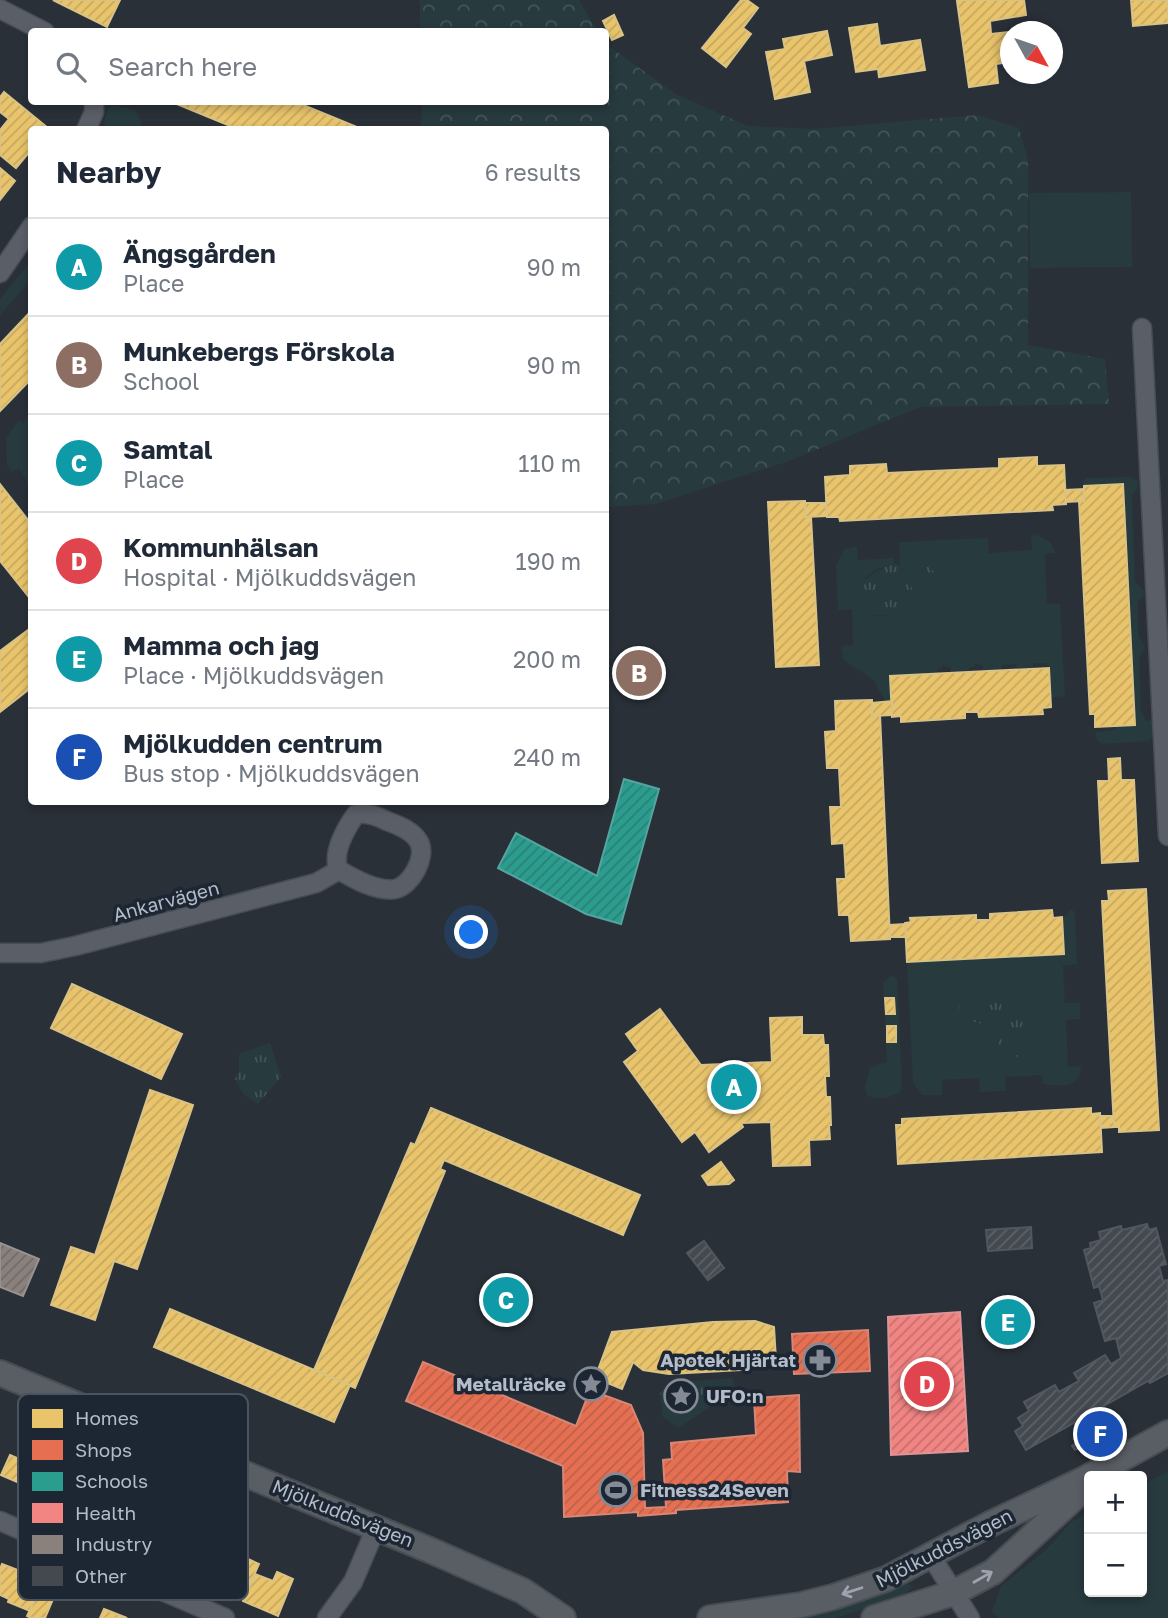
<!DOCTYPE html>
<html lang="en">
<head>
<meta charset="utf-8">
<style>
	body { margin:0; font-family:"Golos Text",sans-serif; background:#f2f2f3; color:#1f2937 }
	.controls { position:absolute; right:21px; bottom:21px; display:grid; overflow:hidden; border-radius:7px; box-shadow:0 4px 10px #0003 }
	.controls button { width:63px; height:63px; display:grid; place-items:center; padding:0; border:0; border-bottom:2px solid #e0e1e3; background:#fff; color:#1f2937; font:35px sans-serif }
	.compass { position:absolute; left:1000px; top:21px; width:63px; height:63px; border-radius:50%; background:#fff; box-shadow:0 4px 10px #0003; rotate:130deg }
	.you { position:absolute; left:472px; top:933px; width:24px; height:24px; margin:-18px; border:5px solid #fff; border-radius:50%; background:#1a73e8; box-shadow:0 0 0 10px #1a73e833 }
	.badge { display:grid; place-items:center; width:46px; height:46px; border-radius:50%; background:#db2777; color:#fff; font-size:23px; font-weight:700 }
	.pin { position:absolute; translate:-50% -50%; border:4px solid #fff; box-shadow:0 2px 7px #0006 }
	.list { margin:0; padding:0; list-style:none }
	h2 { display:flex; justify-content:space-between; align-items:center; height:91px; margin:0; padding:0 28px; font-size:30px }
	h2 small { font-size:23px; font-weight:400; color:#747a83 }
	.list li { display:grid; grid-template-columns:46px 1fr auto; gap:21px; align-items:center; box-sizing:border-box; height:98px; padding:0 28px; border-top:2px solid #e0e1e3 }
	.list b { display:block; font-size:26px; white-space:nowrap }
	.list p { margin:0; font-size:23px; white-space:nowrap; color:#747a83 }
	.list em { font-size:23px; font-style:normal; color:#747a83 }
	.icon { flex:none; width:38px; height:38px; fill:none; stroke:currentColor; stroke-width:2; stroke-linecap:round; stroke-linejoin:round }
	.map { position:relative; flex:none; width:1168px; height:1618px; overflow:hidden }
	.search { position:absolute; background:#fff; box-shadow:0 4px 10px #0003; left:28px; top:28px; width:581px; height:77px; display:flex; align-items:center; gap:18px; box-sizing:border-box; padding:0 24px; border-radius:7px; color:#747a83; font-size:26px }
	.panel { position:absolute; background:#fff; box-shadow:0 4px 10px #0003; left:28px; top:126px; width:581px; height:679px; border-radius:7px }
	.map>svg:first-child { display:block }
	.green { fill:#273a3e }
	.forest { fill:url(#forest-crowns) }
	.park { fill:url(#park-tufts) }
	.homes { fill:url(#homes-hatch); stroke:#d9c286; stroke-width:2 }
	.shops { fill:url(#shops-hatch); stroke:#d88675; stroke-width:2 }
	.schools { fill:url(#schools-hatch); stroke:#53a6a0; stroke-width:2 }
	.health { fill:url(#health-hatch); stroke:#df9597; stroke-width:2 }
	.industry { fill:url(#industry-hatch); stroke:#979393; stroke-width:2 }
	.building { fill:url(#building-hatch); stroke:#52575f; stroke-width:2 }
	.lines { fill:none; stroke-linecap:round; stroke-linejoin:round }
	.street-casing { stroke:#484c53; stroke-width:21 }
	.secondary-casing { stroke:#484c53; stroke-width:28 }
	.street { stroke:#5a5e66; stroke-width:18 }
	.secondary { stroke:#595d64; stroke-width:24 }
	.oneway { stroke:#9da4b0 }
	.labels { text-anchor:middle; stroke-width:7; stroke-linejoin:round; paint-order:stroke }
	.street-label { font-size:19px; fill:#b4bcc9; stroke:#1d2633 }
	.poi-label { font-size:19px; font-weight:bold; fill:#b4bcc9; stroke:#1d2633; text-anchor:end }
	.key { fill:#1d2633; stroke:#4a5360; stroke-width:2 }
	.key-label { font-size:19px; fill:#b4bcc9 }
</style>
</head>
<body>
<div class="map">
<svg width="1168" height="1618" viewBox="0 0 1168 1618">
	<defs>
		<pattern id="forest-crowns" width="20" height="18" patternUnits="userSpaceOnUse" patternTransform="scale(1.75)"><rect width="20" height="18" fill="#273a3e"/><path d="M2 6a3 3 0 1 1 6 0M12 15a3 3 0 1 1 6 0" fill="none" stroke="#445559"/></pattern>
		<pattern id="park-tufts" width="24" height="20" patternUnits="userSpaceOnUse" patternTransform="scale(1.75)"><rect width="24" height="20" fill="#273a3e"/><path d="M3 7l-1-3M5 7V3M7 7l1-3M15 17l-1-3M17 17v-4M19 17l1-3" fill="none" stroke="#445559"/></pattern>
		<pattern id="homes-hatch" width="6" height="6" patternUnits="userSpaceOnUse" patternTransform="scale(1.75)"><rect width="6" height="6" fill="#e9c46a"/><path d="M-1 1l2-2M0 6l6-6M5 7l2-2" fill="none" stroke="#c5a861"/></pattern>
		<pattern id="shops-hatch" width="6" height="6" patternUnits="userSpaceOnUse" patternTransform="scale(1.75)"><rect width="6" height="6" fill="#e76f51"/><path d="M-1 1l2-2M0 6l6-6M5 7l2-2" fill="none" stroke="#bb614c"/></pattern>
		<pattern id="schools-hatch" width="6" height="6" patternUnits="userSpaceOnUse" patternTransform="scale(1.75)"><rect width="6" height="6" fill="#2a9d8f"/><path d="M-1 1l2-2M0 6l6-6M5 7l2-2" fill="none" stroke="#2e7f76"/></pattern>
		<pattern id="health-hatch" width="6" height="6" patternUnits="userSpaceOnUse" patternTransform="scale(1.75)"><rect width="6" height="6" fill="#f28482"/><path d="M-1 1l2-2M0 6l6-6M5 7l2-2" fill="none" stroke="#c37170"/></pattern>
		<pattern id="industry-hatch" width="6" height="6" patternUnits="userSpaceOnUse" patternTransform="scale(1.75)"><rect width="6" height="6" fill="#8a817c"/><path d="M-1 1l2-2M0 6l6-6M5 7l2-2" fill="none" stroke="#716b69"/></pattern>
		<pattern id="building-hatch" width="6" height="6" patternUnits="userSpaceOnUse" patternTransform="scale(1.75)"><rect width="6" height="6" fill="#444950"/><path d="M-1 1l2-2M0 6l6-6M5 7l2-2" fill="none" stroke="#5d6168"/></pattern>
	</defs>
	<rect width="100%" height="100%" fill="#2a3038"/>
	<g class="green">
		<polygon points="113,105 135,110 142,123 140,129 103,129 107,111"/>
		<polygon points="1131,192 1132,267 1030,268 1029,193"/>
		<polygon points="31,263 31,280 0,315 0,299 28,265"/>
		<polygon points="31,414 31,489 19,468 12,472 7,464 6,438 19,420 23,423"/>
		<polygon points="1131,477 1137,480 1138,488 1132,495 1135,582 1144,591 1143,597 1138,601 1138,636 1145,646 1139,658 1141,711 1146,721 1152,720 1152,737 1149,741 1102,744 1097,740 1095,732 1115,730 1115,726 1135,725 1123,485 1084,486 1083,481 1087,478"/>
		<path d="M1038,535L1050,542L1056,553L1045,554L1047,604H1060L1065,696L1051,698L1049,668L1046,663H1033V669L1017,670L1016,664L1002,665V670L983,672V666L975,663L974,667H969V672L951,673V668L943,665L942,668L938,669L937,674L892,701L886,702L873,680L844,660L841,646L853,645L852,609L838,610L836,565L845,549L857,546L858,560L894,558V564L877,569L866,577L861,616H884L912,596C914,586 910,584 901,581L899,542L988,538L989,553L1032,550L1031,536Z"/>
		<path d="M1070,910H1073L1075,916L1077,964L1063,966L1065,1003H1080V1019L1066,1020L1068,1067L1081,1066C1079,1085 1070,1086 1055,1085C1051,1085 1047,1085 1043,1083L1042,1075L1005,1077L1006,1091L980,1092L979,1078L942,1080V1095H922L913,1083L907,962L1063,954L1062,917L1066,916Z"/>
		<path d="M891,976L896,977L897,981L902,1082L900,1092C890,1098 877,1101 867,1095L865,1087L870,1068L887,1062L883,982Z"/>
		<polygon points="1168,1471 1168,1618 999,1618 992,1611 1001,1586 1045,1551 1071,1522 1089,1512 1089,1592 1142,1592 1142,1485"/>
		<polygon points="907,1584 911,1586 912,1588 901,1597 836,1618 768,1618 849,1602"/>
	</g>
	<g class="forest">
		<polygon points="420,0 579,0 597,31 420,31"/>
		<polygon points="606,44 677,95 748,126 814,129 978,115 1019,128 1028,161 1028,345 1105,359 1109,404 920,407 789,461 655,504 606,507 606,130 421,129 422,102 606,102"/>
	</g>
	<g class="park">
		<path d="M921,562L929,566L941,581L939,594H930C918,587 908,576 915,563Z"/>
		<path d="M894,564H900L901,581C910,582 914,587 912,596L889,615L861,616C849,587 869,572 894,564Z"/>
		<path d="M981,993C1008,997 1046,1032 1019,1057L1005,1055C998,1047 998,1034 990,1027C980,1019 952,1025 959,1006C963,996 972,994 981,993Z"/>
		<polygon points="270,1043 281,1077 258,1104 243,1094 235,1079 239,1072 239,1054"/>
		<polygon points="733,1378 734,1391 678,1428 663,1417 660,1393 669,1383"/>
	</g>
	<g class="homes">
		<polygon points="53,0 120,0 107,27"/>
		<polygon points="741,0 747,0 758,8 743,28 751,34 726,67 702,48"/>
		<polygon points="965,0 1024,0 1026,15 990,21 991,34 1008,32 1010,46 1010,62 996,64 998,83 969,87 957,1"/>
		<polygon points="1131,0 1168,0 1168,23 1133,26"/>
		<polygon points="614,15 623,35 612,40 603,21"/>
		<polygon points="877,24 880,46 920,40 925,70 879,77 878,69 856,72 849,28"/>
		<polygon points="827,31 832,55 804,61 810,92 775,99 766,52 785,49 783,39"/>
		<polygon points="4,92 48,128 32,130 32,149 16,168 0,155 0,130 9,119 0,112 0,97"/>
		<polygon points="172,102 296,102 364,130 240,130"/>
		<polygon points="0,168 15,181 0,200"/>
		<polygon points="32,310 32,378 0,411 0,344"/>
		<polygon points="1037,457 1037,466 1064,465 1066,504 1052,505 1053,510 840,521 839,517 827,517 825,477 850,475 850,466 886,464 887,473 999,468 999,459"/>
		<polygon points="0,484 32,525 32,601 0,561"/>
		<polygon points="1123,484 1135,725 1095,727 1095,714 1090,714 1079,501 1084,501 1084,486"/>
		<polygon points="1084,489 1084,501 1066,502 1065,490"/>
		<polygon points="805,501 805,517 811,517 819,665 776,667 768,502"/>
		<polygon points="805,503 826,503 827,516 805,517"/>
		<polygon points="32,627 32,687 0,712 0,651"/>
		<polygon points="1049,668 1051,707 1042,708 1043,714 979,717 978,712 965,712 965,718 901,722 901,716 892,717 890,676"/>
		<polygon points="872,700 872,716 880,715 890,939 851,941 849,915 839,915 837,879 846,879 844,843 832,844 830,807 841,807 839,768 827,768 825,732 836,731 835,701"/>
		<polygon points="892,701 892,715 872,716 872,703"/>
		<polygon points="1120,758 1121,780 1134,780 1138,861 1102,863 1098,781 1109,781 1108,759"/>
		<polygon points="1146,889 1159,1130 1119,1132 1119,1127 1114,1127 1102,901 1109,901 1108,891"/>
		<polygon points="1052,910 1053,918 1062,917 1064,954 907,962 905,923 911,922 910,918 976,915 976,920 990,920 990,914"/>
		<polygon points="905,924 906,937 890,937 890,925"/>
		<polygon points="72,984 182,1034 161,1079 51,1028"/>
		<polygon points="885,998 894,998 895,1014 886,1014"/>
		<polygon points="660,1009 701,1065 772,1062 770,1018 802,1017 802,1035 823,1035 824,1045 828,1045 829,1076 825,1076 826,1097 830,1097 831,1125 829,1125 830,1139 809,1140 810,1165 773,1166 771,1122 741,1123 743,1127 709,1152 695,1132 682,1142 624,1062 638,1051 626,1034"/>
		<rect x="887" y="1026" width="9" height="16"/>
		<polygon points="150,1090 193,1105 137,1269 114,1261 95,1320 51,1305 71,1247 95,1255"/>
		<polygon points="431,1108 640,1195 623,1235 444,1160 440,1169 445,1171 355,1388 314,1370 411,1143 415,1145"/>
		<polygon points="1091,1108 1091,1114 1100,1113 1102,1152 898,1164 896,1125 902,1125 902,1119"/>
		<polygon points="1100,1116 1114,1116 1114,1127 1101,1128"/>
		<polygon points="721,1162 734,1180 729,1184 708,1185 702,1176"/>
		<polygon points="170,1309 350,1385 334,1422 154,1347"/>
		<polygon points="755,1321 774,1327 776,1360 741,1370 669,1374 643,1370 633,1362 622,1389 595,1378 612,1332 713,1322"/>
		<polygon points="10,1455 26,1462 17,1482 1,1475"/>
		<polygon points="248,1559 259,1564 250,1584 240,1579"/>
		<polygon points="2,1564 20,1571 23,1564 40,1571 36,1581 41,1584 30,1611 8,1602 9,1599 0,1595 0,1569"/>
		<polygon points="277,1572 293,1579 278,1616 243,1601 255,1574 273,1581"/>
		<polygon points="41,1586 56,1592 45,1618 31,1618 27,1616"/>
		<polygon points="104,1609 127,1618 100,1618"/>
	</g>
	<g class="shops">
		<polygon points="868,1330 870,1371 794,1374 792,1334"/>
		<polygon points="423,1362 576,1426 590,1390 631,1405 643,1433 645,1508 666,1507 663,1460 672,1459 671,1443 756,1435 754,1398 799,1395 800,1472 787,1471 788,1502 676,1510 676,1513 638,1516 638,1512 564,1517 563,1466 406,1401"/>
	</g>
	<polygon class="schools" points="624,779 659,789 621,924 586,914 498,868 516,833 597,876"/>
	<polygon class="health" points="960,1312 968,1451 891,1455 888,1317"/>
	<polygon class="industry" points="0,1243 39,1259 23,1296 0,1287"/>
	<g class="building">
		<polygon points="1147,1224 1149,1230 1156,1228 1166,1264 1159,1266 1163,1281 1168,1280 1168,1373 1150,1383 1148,1381 1026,1450 1015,1431 1023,1426 1018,1418 1029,1411 1024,1402 1055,1385 1059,1392 1079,1381 1074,1373 1105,1355 1111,1364 1121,1358 1116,1338 1105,1341 1094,1303 1103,1300 1099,1286 1094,1288 1084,1250 1091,1248 1090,1243 1101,1240 1099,1232 1121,1226 1122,1230"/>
		<polygon points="1031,1227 1032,1248 988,1251 986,1230"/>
		<polygon points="704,1241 724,1268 708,1280 687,1253"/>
		<polygon points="1086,1437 1089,1441 1075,1450 1072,1446"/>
	</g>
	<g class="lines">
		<defs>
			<g id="street">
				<polyline points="0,9 45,32"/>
				<polyline points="86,130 94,112 94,102"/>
				<polyline points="0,273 32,226"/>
				<polyline points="1142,328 1168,836"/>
				<path d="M0,953H41L75,946L316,883L339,870C354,879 377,892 395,889C411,886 427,857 419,842C413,831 398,825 387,821C377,816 367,812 356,814C346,828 331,854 339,870"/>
				<polyline points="0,1521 225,1618"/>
				<polyline points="931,1556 970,1618"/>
				<polyline points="327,1618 353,1582 376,1528"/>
			</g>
			<g id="secondary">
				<polyline points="0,1373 432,1551 523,1591 563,1618"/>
				<polyline points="1090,1476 1168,1433"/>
				<polyline points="710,1618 801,1605 833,1597 886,1579 988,1525 1089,1477"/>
				<polyline points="874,1618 953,1593 993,1572 1086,1487"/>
			</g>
		</defs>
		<use href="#street" class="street-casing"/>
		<use href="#secondary" class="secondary-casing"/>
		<use href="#street" class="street"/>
		<use href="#secondary" class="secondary"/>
	</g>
	<defs><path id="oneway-shaft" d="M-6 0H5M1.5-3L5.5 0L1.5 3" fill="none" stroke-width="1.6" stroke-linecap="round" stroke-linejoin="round" transform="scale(1.75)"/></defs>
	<g class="oneway">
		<use href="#oneway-shaft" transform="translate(983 1577) rotate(-30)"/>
		<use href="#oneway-shaft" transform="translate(852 1591) rotate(162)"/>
	</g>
	<defs>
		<symbol id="pharmacy-ring" viewBox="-11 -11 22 22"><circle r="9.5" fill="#1d2633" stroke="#848b96" stroke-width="1.5"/><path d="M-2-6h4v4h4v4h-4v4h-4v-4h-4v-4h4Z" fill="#848b96"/></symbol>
		<symbol id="sight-ring" viewBox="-11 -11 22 22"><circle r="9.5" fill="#1d2633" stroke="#848b96" stroke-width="1.5"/><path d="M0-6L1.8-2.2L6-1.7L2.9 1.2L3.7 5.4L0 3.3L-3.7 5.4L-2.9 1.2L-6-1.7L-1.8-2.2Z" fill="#848b96"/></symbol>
		<symbol id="stadium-ring" viewBox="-11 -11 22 22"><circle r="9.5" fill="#1d2633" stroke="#848b96" stroke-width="1.5"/><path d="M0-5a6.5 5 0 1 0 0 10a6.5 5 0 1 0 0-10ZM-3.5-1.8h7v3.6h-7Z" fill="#848b96"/></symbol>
	</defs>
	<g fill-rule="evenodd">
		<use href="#pharmacy-ring" x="801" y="1341" width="38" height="38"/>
		<use href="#sight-ring" x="572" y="1365" width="38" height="38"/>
		<use href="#sight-ring" x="662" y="1377" width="38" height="38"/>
		<use href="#stadium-ring" x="597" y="1471" width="38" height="38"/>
	</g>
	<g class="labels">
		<g class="street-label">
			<text transform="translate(166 901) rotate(-15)" y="7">Ankarvägen</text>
			<text transform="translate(343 1513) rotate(22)" y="7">Mjölkuddsvägen</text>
			<text transform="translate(944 1548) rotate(-27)" y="7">Mjölkuddsvägen</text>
		</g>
		<g class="poi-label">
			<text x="796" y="1367">Apotek Hjärtat</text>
			<text x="566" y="1391">Metallräcke</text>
			<text x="706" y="1403" text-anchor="start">UFO:n</text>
			<text x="640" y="1497" text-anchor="start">Fitness24Seven</text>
		</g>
	</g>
	<rect x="18" y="1394" width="230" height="206" rx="10" class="key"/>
	<rect x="32" y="1409" width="31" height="19" fill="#e9c46a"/>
	<rect x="32" y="1440" width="31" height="20" fill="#e76f51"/>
	<rect x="32" y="1472" width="31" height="19" fill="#2a9d8f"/>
	<rect x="32" y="1503" width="31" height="20" fill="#f28482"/>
	<rect x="32" y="1535" width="31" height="19" fill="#8a817c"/>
	<rect x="32" y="1566" width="31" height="20" fill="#444950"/>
	<g class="key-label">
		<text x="75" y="1425">Homes</text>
		<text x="75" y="1457">Shops</text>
		<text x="75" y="1488">Schools</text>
		<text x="75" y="1520">Health</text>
		<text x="75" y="1551">Industry</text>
		<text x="75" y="1583">Other</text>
	</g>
</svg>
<div class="controls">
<button>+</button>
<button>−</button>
</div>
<svg class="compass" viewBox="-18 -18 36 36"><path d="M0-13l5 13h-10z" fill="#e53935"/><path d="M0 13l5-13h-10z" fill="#747a83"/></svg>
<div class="you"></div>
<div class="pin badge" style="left:734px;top:1087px;background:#0f9aa8">A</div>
<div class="pin badge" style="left:639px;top:673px;background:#8d6e63">B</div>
<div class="pin badge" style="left:506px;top:1300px;background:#0f9aa8">C</div>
<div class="pin badge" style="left:927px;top:1384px;background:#e0444e">D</div>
<div class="pin badge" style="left:1008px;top:1322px;background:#0f9aa8">E</div>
<div class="pin badge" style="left:1100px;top:1434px;background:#1a4fb4">F</div>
<div class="search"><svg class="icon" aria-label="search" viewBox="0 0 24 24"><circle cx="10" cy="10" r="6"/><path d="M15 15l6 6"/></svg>Search here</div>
<section class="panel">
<h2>Nearby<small>6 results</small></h2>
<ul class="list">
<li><span class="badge" style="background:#0f9aa8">A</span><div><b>Ängsgården</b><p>Place</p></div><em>90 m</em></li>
<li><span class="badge" style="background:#8d6e63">B</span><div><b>Munkebergs Förskola</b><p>School</p></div><em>90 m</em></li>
<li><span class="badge" style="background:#0f9aa8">C</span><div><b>Samtal</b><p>Place</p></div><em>110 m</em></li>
<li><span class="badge" style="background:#e0444e">D</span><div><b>Kommunhälsan</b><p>Hospital · Mjölkuddsvägen</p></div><em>190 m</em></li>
<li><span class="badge" style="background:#0f9aa8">E</span><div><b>Mamma och jag</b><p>Place · Mjölkuddsvägen</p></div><em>200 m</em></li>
<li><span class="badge" style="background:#1a4fb4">F</span><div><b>Mjölkudden centrum</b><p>Bus stop · Mjölkuddsvägen</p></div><em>240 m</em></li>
</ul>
</section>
</div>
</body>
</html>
